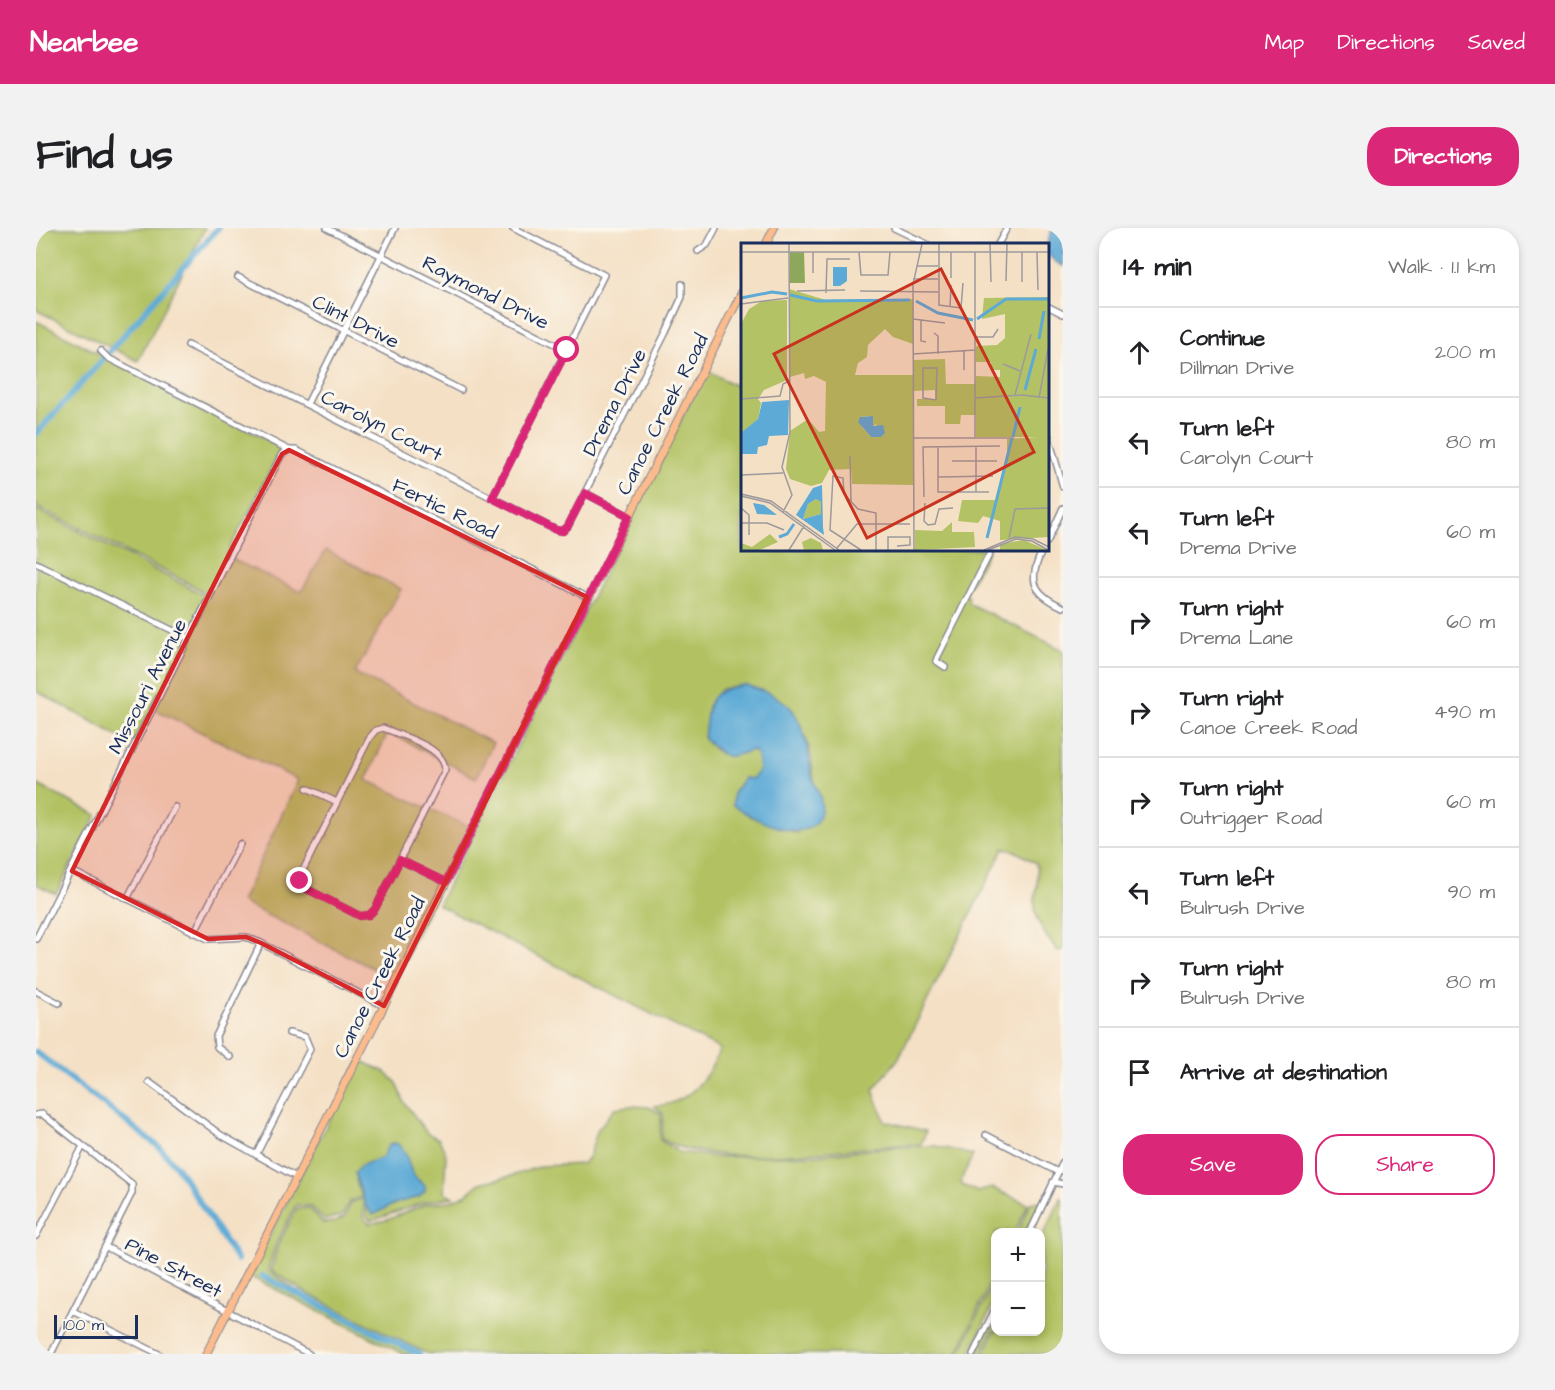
<!DOCTYPE html>
<html lang="en">
<head>
<meta charset="utf-8">
<style>
	body { margin:0; font-family:"Architects Daughter",sans-serif; background:#f2f2f2; color:#202124 }
	.controls { position:absolute; right:18px; bottom:18px; display:grid; overflow:hidden; border-radius:12px; box-shadow:0 3px 9px #0003 }
	.controls button { width:54px; height:54px; display:grid; place-items:center; padding:0; border:0; border-bottom:2px solid #e0e0e0; background:#fff; color:#202124; font:30px sans-serif }
	.scale { position:absolute; left:18px; bottom:15px; width:84px; box-sizing:border-box; padding-left:6px; border:3px solid #1b2f5e; border-top:0; font-size:16px; line-height:21px; white-space:nowrap; color:#1b2f5e; -webkit-text-stroke:4px #fbf7ec; paint-order:stroke }
	.stop { position:absolute; width:18px; height:18px; margin:-14px; border:4px solid #db2777; border-radius:50%; background:#fff }
	.stop.end { background:#db2777; border-color:#fff; box-shadow:0 2px 6px #0008 }
	.list { margin:0; padding:0; list-style:none }
	h2 { display:flex; justify-content:space-between; align-items:center; height:78px; margin:0; padding:0 24px; font-size:26px }
	h2 small { font-size:20px; font-weight:400; color:#757577 }
	.list li { display:grid; grid-template-columns:39px 1fr auto; gap:18px; align-items:center; box-sizing:border-box; height:90px; padding:0 24px; border-top:2px solid #e0e0e0 }
	.list b { display:block; font-size:22px; white-space:nowrap }
	.list p { margin:0; font-size:20px; white-space:nowrap; color:#757577 }
	.list em { font-size:20px; font-style:normal; color:#757577 }
	.actions { display:flex; gap:12px; padding:18px 24px }
	.actions a { flex:1; padding:14px 0; border:2px solid #db2777; border-radius:24px; text-align:center; font-size:21px; color:#db2777 }
	.actions .main { background:#db2777; color:#fff }
	.icon { flex:none; width:33px; height:33px; fill:none; stroke:currentColor; stroke-width:2; stroke-linecap:round; stroke-linejoin:round }
	.map { position:relative; flex:none; width:1027px; height:1126px; overflow:hidden; border-radius:24px }
	header { display:flex; align-items:center; gap:36px; box-sizing:border-box; height:84px; padding:0 30px; background:#db2777; color:#fff }
	header strong { font-size:28px }
	nav { display:flex; gap:33px; margin-inline-start:auto; font-size:21px }
	.intro { display:flex; align-items:center; justify-content:space-between; box-sizing:border-box; height:144px; padding:0 36px }
	h1 { margin:0; font-size:42px }
	.button { padding:15px 27px; border-radius:24px; background:#db2777; color:#fff; font-size:21px; font-weight:700 }
	main { display:flex; gap:36px; padding:0 36px }
	aside { flex:1; background:#fff; border-radius:24px; box-shadow:0 3px 9px #0003 }
	.map>svg:first-child { display:block }
	.green { fill:#b2c264; stroke:#667861; stroke-width:1.5; fill-rule:evenodd }
	.water { fill:#5daad6; stroke:#3c6c9a; stroke-width:1.5 }
	.lines { fill:none; stroke-linecap:round; stroke-linejoin:round }
	.canal { stroke:#5daad6; stroke-width:6 }
	.minor-casing { stroke:#888892; stroke-width:8 }
	.major-casing { stroke:#888892; stroke-width:9 }
	.minor { stroke:#fff; stroke-width:5 }
	.major { stroke:#fbbb8c; stroke-width:7 }
	.route { stroke:#db2777; stroke-width:8 }
	.marked { fill:#d62828; fill-opacity:0.2; stroke:#d62828; stroke-width:4.5; stroke-linejoin:round }
	.labels { text-anchor:middle; stroke-width:6; stroke-linejoin:round; paint-order:stroke }
	.street-label { font-size:20px; fill:#1b2f5e; stroke:#fbf7ec }
	.inset-river { fill:none; stroke:#5daad6; stroke-width:3 }
	.inset-road { fill:none; stroke:#9d999c; stroke-width:1.5 }
	.view { fill:#c8321e; fill-opacity:0.15; stroke:#c8321e; stroke-width:3 }
	.inset-edge { fill:none; stroke:#1b2f5e; stroke-width:3 }
</style>
</head>
<body>
<header>
<strong>Nearbee</strong>
<nav><a>Map</a><a>Directions</a><a>Saved</a></nav>
</header>
<div class="intro"><h1>Find us</h1><a class="button">Directions</a></div>
<main>
<div class="map">
<svg width="1027" height="1126" viewBox="0 0 1027 1126">
	<rect width="100%" height="100%" fill="#fbf7ec"/>
	<filter id="ink" filterUnits="userSpaceOnUse"><feTurbulence type="fractalNoise" baseFrequency=".0167" numOctaves="2"/><feDisplacementMap in="SourceGraphic" scale="12" xChannelSelector="R" yChannelSelector="G"/><feConvolveMatrix kernelMatrix="1 2 1 2 8 2 1 2 1" color-interpolation-filters="sRGB"/></filter>
	<filter id="wash" filterUnits="userSpaceOnUse"><feTurbulence type="fractalNoise" baseFrequency=".008" numOctaves="4" result="noise"/><feDisplacementMap in="SourceGraphic" scale="24" xChannelSelector="R" yChannelSelector="G"/><feGaussianBlur stdDeviation="1.35" result="paint"/><feColorMatrix in="noise" values="0 0 0 0 0 0 0 0 0 0 0 0 0 0 0 0 0 1.4 0 .05"/><feComposite in="paint" operator="in"/></filter>
	<g filter="url(#wash)">
		<rect width="100%" height="100%" fill="#f4e0c5"/>
		<g class="green">
			<polygon points="0,0 169,0 102,133 0,82"/>
			<polygon points="0,93 246,219 171,365 0,278"/>
			<path d="M670,142L706,161V321H953L929,366L933,369L932,375L1027,422V722L1022,723C1012,712 1002,697 999,682C997,667 1005,654 1000,635L979,623L968,620L862,831L837,862L849,893L890,903L885,916C817,917 683,945 626,911L627,885L618,878C652,877 672,850 684,821L402,677ZM709,457C746,469 761,482 773,520C778,534 774,545 781,561L761,605L716,589L697,577V566L708,550L716,551L723,542L721,526L716,522L683,526L668,511L672,478L685,461Z"/>
			<polygon points="0,281 170,368 192,329 265,364 290,322 365,361 319,445 457,515 440,550 352,504 330,552 434,599 358,751 205,674 262,552 116,480 97,516 0,463"/>
			<polygon points="0,556 61,587 20,666 0,656"/>
			<path d="M324,832L349,844L361,855L368,874L391,905L403,911L410,927L408,964L417,969L389,974L335,993L330,989V979L333,982C356,983 369,970 384,953L379,950L358,915L352,918L347,929L324,938L320,953L326,969L313,973L307,987L288,992L274,978L260,977L240,1016L232,1042L268,1068L385,1126H368L213,1048Z"/>
			<polygon points="595,878 613,879 625,886 624,912 643,924 681,929 780,927 859,919 900,918 937,927 925,952 926,957 942,964 956,960 992,976 979,1004 960,1004 959,1045 921,1126 392,1126 270,1065 235,1042 242,1017 261,980 273,980 287,995 299,994 309,989 314,975 325,971 328,974 327,990 334,996 351,992 390,976 415,973 429,967 444,955 475,948 506,938 547,936 553,928 562,901 579,880"/>
			<polygon points="1026,968 1027,1126 948,1126 959,1103 1005,1104 1005,1012"/>
			<polygon points="1005,973 991,1004 982,1004 994,975"/>
			<polygon points="959,1051 959,1072 934,1126 923,1126"/>
			<polygon points="959,1085 959,1098 945,1126 940,1126"/>
		</g>
		<g class="water">
			<path d="M1017,0H1027V38C1006,28 1009,18 1017,0Z"/>
			<path d="M709,457C723,461 748,470 757,483C770,503 772,521 775,543C776,554 784,563 785,574C786,579 785,586 782,591C767,618 716,590 697,577V566L708,550L716,551L723,542L721,526L716,522C684,533 693,529 668,511C673,475 669,462 709,457Z"/>
			<path d="M359,915C373,921 370,936 378,948C381,952 386,955 389,958V963L383,969L360,975L337,987L330,979L319,945L324,938L347,929L352,918Z"/>
		</g>
		<g class="lines">
			<g class="canal">
				<polyline points="73,124 182,0"/>
				<polyline points="0,206 67,131"/>
				<polyline points="0,824 123,919 141,939 201,1032"/>
				<polyline points="226,1048 383,1126"/>
			</g>
		</g>
	</g>
	<g filter="url(#ink)">
		<g class="lines">
			<defs>
				<g id="minor">
					<polyline points="291,0 531,122"/>
					<polyline points="858,0 891,16"/>
					<polyline points="962,16 971,0"/>
					<polyline points="662,23 671,17 680,0"/>
					<polyline points="202,49 425,162"/>
					<polyline points="1011,78 1027,86"/>
					<polyline points="152,117 520,302 527,303 532,298 630,104 646,69 646,56"/>
					<polyline points="65,123 72,130 253,222"/>
					<polyline points="271,176 359,0"/>
					<polyline points="1011,203 1027,259"/>
					<polyline points="253,222 260,222 551,369"/>
					<polyline points="549,265 593,288"/>
					<polyline points="456,270 568,47 477,0"/>
					<polyline points="1011,314 1027,280"/>
					<path d="M1007,321C992,351 995,365 1027,379"/>
					<polyline points="0,335 152,410"/>
					<polyline points="909,439 900,433 901,430 956,321"/>
					<path d="M347,500C366,508 409,519 409,542L339,681L333,687L324,688L271,661L264,653L265,646L334,509L340,502Z"/>
					<polyline points="271,560 301,574"/>
					<polyline points="364,632 409,654"/>
					<polyline points="36,643 172,711 210,709 225,715 348,778"/>
					<polyline points="91,671 139,579"/>
					<polyline points="158,705 204,616"/>
					<polyline points="0,711 246,226 253,222"/>
					<polyline points="0,763 23,775"/>
					<polyline points="194,829 181,819 180,808 225,715"/>
					<polyline points="113,854 185,907 260,949"/>
					<polyline points="0,887 6,886 96,956 96,965 15,1126"/>
					<polyline points="950,907 1022,944"/>
					<polyline points="220,927 274,821 269,809 253,805"/>
					<polyline points="1017,954 1027,956"/>
					<polyline points="994,1004 1027,934"/>
					<polyline points="0,1008 47,918"/>
					<polyline points="70,1019 273,1126"/>
					<polyline points="37,1083 123,1126"/>
					<polyline points="937,1126 960,1079"/>
				</g>
				<g id="major">
					<polyline points="730,16 738,0"/>
					<polyline points="170,1126 348,778 706,64"/>
				</g>
			</defs>
			<use href="#minor" class="minor-casing"/>
			<use href="#major" class="major-casing"/>
			<use href="#minor" class="minor"/>
			<use href="#major" class="major"/>
		</g>
	</g>
	<g class="lines" filter="url(#ink)">
		<polyline class="route" points="264,653 271,661 324,688 333,687 339,681 364,632 410,654 593,288 549,265 532,298 527,303 520,302 456,270 531,122"/>
	</g>
	<path class="marked" d="M253,222L551,369L348,778L225,715L210,709L172,711L36,643L193,326L246,226Z"/>
	<g class="labels">
		<g class="street-label">
			<text transform="translate(450 64) rotate(27)" y="7">Raymond Drive</text>
			<text transform="translate(320 93) rotate(27)" y="7">Clint Drive</text>
			<text transform="translate(578 174) rotate(-63)" y="7">Drema Drive</text>
			<text transform="translate(626 186) rotate(-63)" y="7">Canoe Creek Road</text>
			<text transform="translate(346 197) rotate(27)" y="7">Carolyn Court</text>
			<text transform="translate(409 280) rotate(26)" y="7">Fertic Road</text>
			<text transform="translate(111 458) rotate(-63)" y="7">Missouri Avenue</text>
			<text transform="translate(343 749) rotate(-63)" y="7">Canoe Creek Road</text>
			<text transform="translate(138 1039) rotate(28)" y="7">Pine Street</text>
		</g>
	</g>
	<g transform="translate(705 15)">
		<rect width="308" height="308" fill="#f4e0c5"/>
		<path d="M48,46L85,57L172,56V101L152,94L144,86L127,102L126,114L117,120L114,132H172V242L111,241L110,226L88,227L81,240L70,243L49,236L45,226L49,188L67,176L78,189L84,188L85,139L73,133L64,136L63,130L49,134ZM128,173L132,183L136,181L130,194L122,185L119,174ZM307,54V294L259,297V278L242,273L237,280L217,278L221,257H255L266,218V196L296,194H235V172H220L219,181H204V163H176V156H194V147L173,148V117L204,116L205,141H234L235,133L259,134V127H250V119H235V103L256,102L264,95V71L241,76L243,55ZM46,57V137L23,147L17,156L20,160L17,176L2,189L0,196V81L8,66L21,58ZM75,256L80,259V271L62,276L67,261ZM211,279V289H233L234,304L174,307V287L201,288ZM29,291L37,299L19,307H0V300L11,304ZM70,295L80,300L82,307H63L61,299ZM283,297L306,307H259V301Z" fill="#b2c264" fill-rule="evenodd"/>
		<path d="M49,9H63L64,40H48Z" fill="#8da85a"/>
		<path d="M92,24H106V38L99,43H92ZM48,157L47,192L28,193L26,202L17,204L16,211H0L1,189L17,176L21,159ZM132,173V183L142,182L144,190L140,194H130L117,179L119,174ZM81,242L82,284L83,292L55,272L72,245ZM75,256L80,259V271L62,276L67,261ZM12,260L23,262L36,272L16,271Z" fill="#5daad6" fill-rule="evenodd"/>
		<path class="inset-river" d="M49,52L76,58L169,57M0,55L31,49L46,51M175,58L197,70L232,77M236,76L265,56H308M298,96L303,68M284,147L295,106M272,194L279,164M38,294L46,291L53,281M246,295L271,195"/>
		<path class="inset-road" d="M198,1V62L220,65L222,40M249,1L250,39M0,9H308M72,9V30M118,9L120,32H147L149,9M296,9L297,47M176,23H197M210,35V9M172,36H197M265,38L266,1M281,39V9M56,48L104,47M119,48L197,49M85,50L86,16H109M0,61L47,55M209,64L210,42M172,76L204,80M180,77V98L185,99M193,90L197,93V111M234,94H252L257,86M172,111L234,107M262,121L279,128M182,125H196L195,157L182,155ZM223,127V108M274,152L290,91M234,155L281,152L308,155M298,155L307,106M0,156L39,153L42,141L48,138M234,194V9M173,195H273M197,203V249H248M235,203V249M109,213L110,258M211,218H256M0,232L42,230M197,234L252,233M0,251L30,258L98,307M0,253L29,260L94,307M183,254L182,204L259,203M184,260L183,278L187,282L194,281L198,266L212,265M0,265L8,272V292M42,269L51,252L41,224L49,189L48,1M0,280H26L43,287M268,295L274,266L308,265M96,305L116,281H169M48,307L63,283M120,307L89,287L92,233L102,235L103,251L117,266L135,270V307M147,307V294H169V302L156,303M173,307L172,41L181,1M243,307L274,294L292,296L308,304M247,307L275,296L291,298L307,307"/>
		<path class="view" d="M200,26L293,209L126,295L33,111Z"/>
		<rect width="308" height="308" class="inset-edge"/>
	</g>
</svg>
<div class="controls">
<button>+</button>
<button>−</button>
</div>
<div class="scale">100 m</div>
<div class="stop" style="left:531px;top:122px"></div>
<div class="stop end" style="left:264px;top:653px"></div>
</div>
<aside>
<h2>14 min<small>Walk · 1.1 km</small></h2>
<ul class="list">
<li><svg class="icon" aria-label="ahead" viewBox="0 0 24 24"><path d="M12 20V5M6 11l6-6 6 6"/></svg><div><b>Continue</b><p>Dillman Drive</p></div><em>200 m</em></li>
<li><svg class="icon" aria-label="left" viewBox="0 0 24 24"><path d="M17 20v-9H6M10 6l-5 5 5 5"/></svg><div><b>Turn left</b><p>Carolyn Court</p></div><em>80 m</em></li>
<li><svg class="icon" aria-label="left" viewBox="0 0 24 24"><path d="M17 20v-9H6M10 6l-5 5 5 5"/></svg><div><b>Turn left</b><p>Drema Drive</p></div><em>60 m</em></li>
<li><svg class="icon" aria-label="right" viewBox="0 0 24 24"><path d="M7 20v-9h11M14 6l5 5-5 5"/></svg><div><b>Turn right</b><p>Drema Lane</p></div><em>60 m</em></li>
<li><svg class="icon" aria-label="right" viewBox="0 0 24 24"><path d="M7 20v-9h11M14 6l5 5-5 5"/></svg><div><b>Turn right</b><p>Canoe Creek Road</p></div><em>490 m</em></li>
<li><svg class="icon" aria-label="right" viewBox="0 0 24 24"><path d="M7 20v-9h11M14 6l5 5-5 5"/></svg><div><b>Turn right</b><p>Outrigger Road</p></div><em>60 m</em></li>
<li><svg class="icon" aria-label="left" viewBox="0 0 24 24"><path d="M17 20v-9H6M10 6l-5 5 5 5"/></svg><div><b>Turn left</b><p>Bulrush Drive</p></div><em>90 m</em></li>
<li><svg class="icon" aria-label="right" viewBox="0 0 24 24"><path d="M7 20v-9h11M14 6l5 5-5 5"/></svg><div><b>Turn right</b><p>Bulrush Drive</p></div><em>80 m</em></li>
<li><svg class="icon" aria-label="arrive" viewBox="0 0 24 24"><path d="M6 21V4h12l-3 4 3 4H6"/></svg><div><b>Arrive at destination</b></div></li>
</ul>
<div class="actions"><a class="main">Save</a><a>Share</a></div>
</aside>
</main>
</body>
</html>
